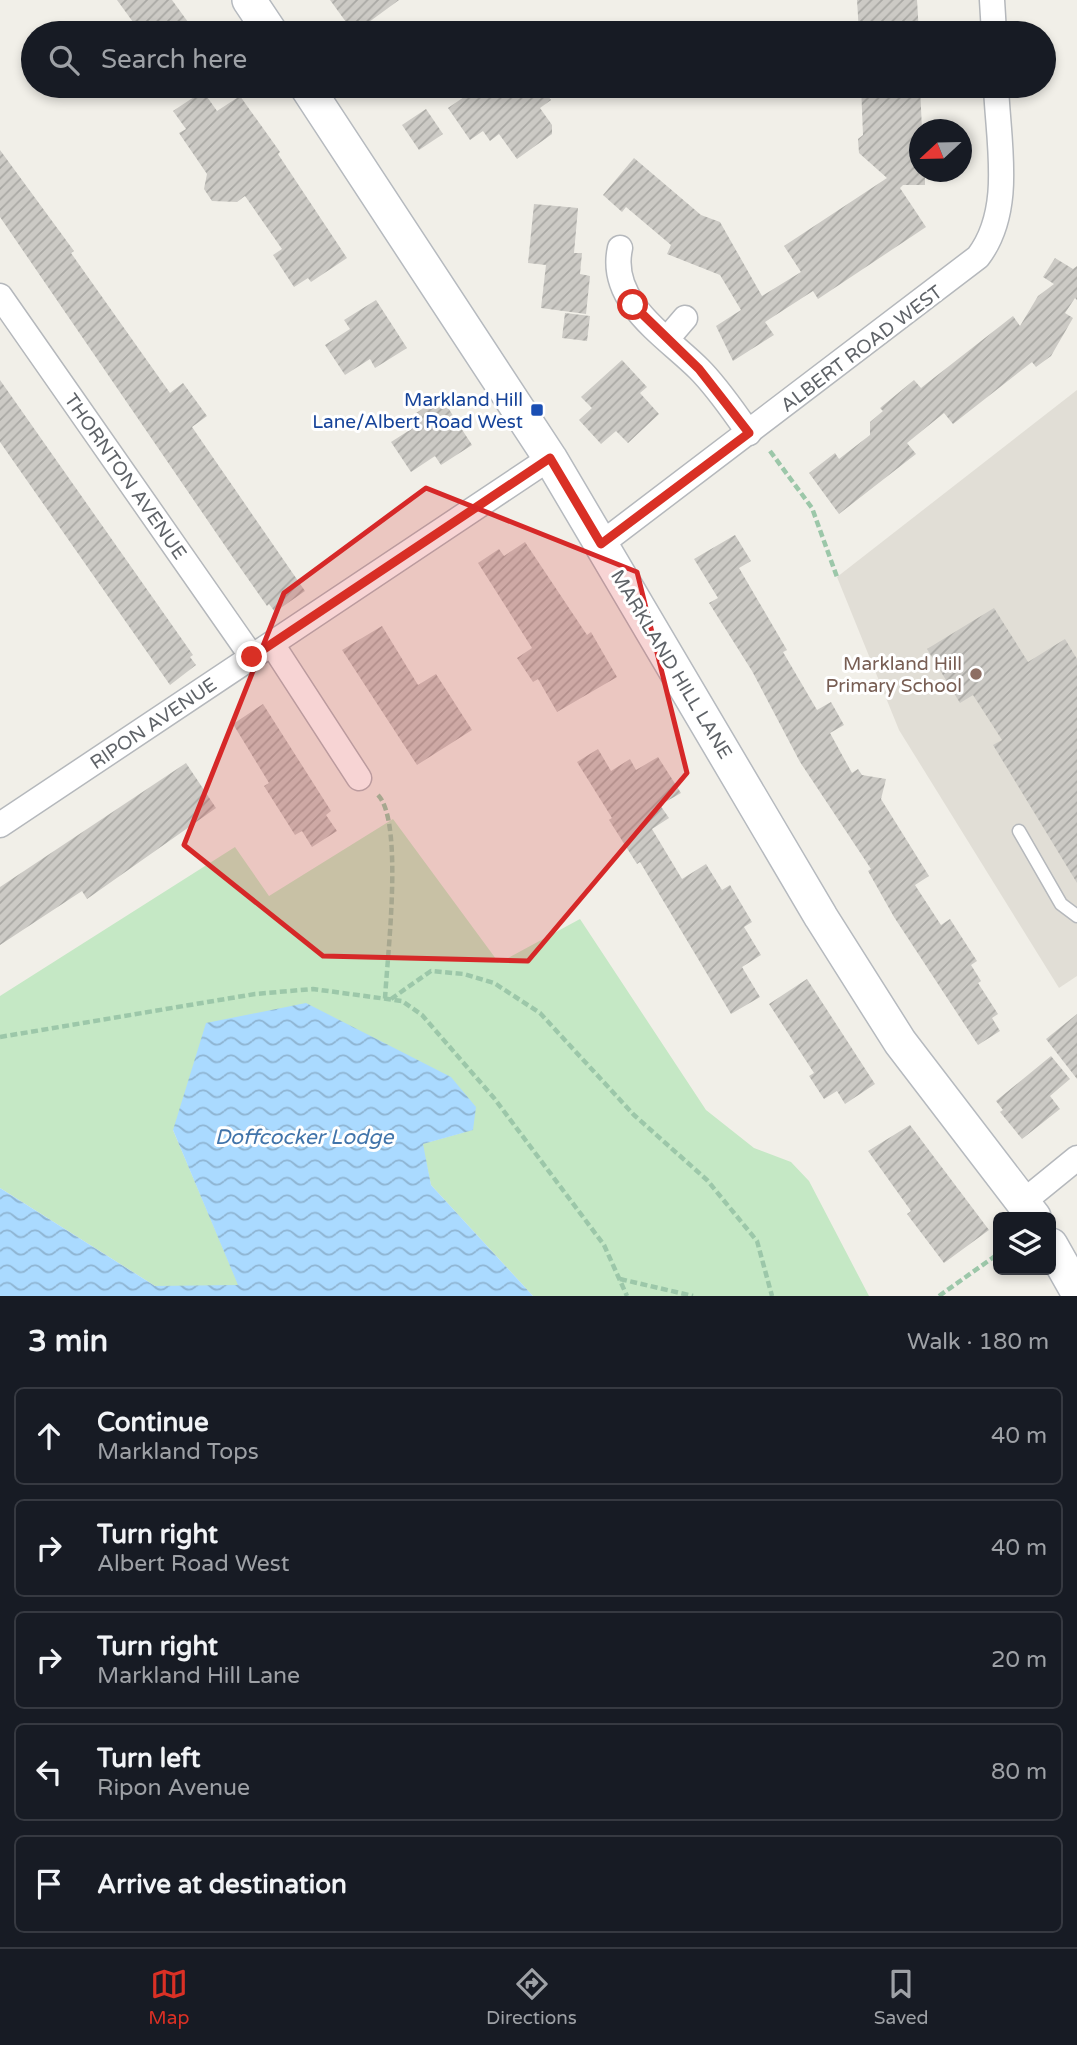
<!DOCTYPE html>
<html lang="en">
<head>
<meta charset="utf-8">
<style>
	body { margin:0; font-family:"Varela Round",sans-serif; background:#20242c; color:#f1f3f6 }
	.controls { position:absolute; right:21px; bottom:21px; display:grid; overflow:hidden; border-radius:10px; box-shadow:0 4px 10px #0003 }
	.controls button { width:63px; height:63px; display:grid; place-items:center; padding:0; border:0; border-bottom:2px solid #363941; background:#171b24; color:#f1f3f6; font:35px sans-serif }
	.compass { position:absolute; left:909px; top:119px; width:63px; height:63px; border-radius:50%; background:#171b24; box-shadow:0 4px 10px #0003; rotate:248deg }
	.stop { position:absolute; width:21px; height:21px; margin:-16px; border:5px solid #d93025; border-radius:50%; background:#fff }
	.stop.end { background:#d93025; border-color:#fff; box-shadow:0 2px 7px #0008 }
	.list { margin:0; padding:0; list-style:none }
	h2 { display:flex; justify-content:space-between; align-items:center; height:91px; margin:0; padding:0 28px; font-size:30px }
	h2 small { font-size:23px; font-weight:400; color:#9ea1a6 }
	.list li { display:grid; grid-template-columns:46px 1fr auto; gap:21px; align-items:center; box-sizing:border-box; height:98px; margin:0 14px 14px; padding:0 14px; border:2px solid #363941; border-radius:10px }
	.list b { display:block; font-size:26px; white-space:nowrap }
	.list p { margin:0; font-size:23px; white-space:nowrap; color:#9ea1a6 }
	.list em { font-size:23px; font-style:normal; color:#9ea1a6 }
	.icon { flex:none; width:38px; height:38px; fill:none; stroke:currentColor; stroke-width:2; stroke-linecap:round; stroke-linejoin:round }
	.map { position:relative; flex:none; width:1077px; height:1296px; overflow:hidden }
	.search { position:absolute; background:#171b24; box-shadow:0 4px 10px #0003; left:21px; right:21px; top:21px; height:77px; display:flex; align-items:center; gap:18px; box-sizing:border-box; padding:0 24px; border-radius:38px; color:#9ea1a6; font-size:26px }
	.sheet { height:651px; background:#171b24 }
	nav { display:flex; justify-content:space-around; align-items:center; box-sizing:border-box; height:98px; border-top:2px solid #363941; background:#171b24; font-size:19px; color:#9ea1a6 }
	nav a { display:grid; justify-items:center; gap:4px }
	nav .on { color:#d93025 }
	.map>svg:first-child { display:block }
	.education { fill:#e1ded6 }
	.grass { fill:#c5e8c5 }
	.water { fill:url(#water-waves) }
	.building { fill:url(#building-hatch) }
	.lines { fill:none; stroke-linecap:round; stroke-linejoin:round }
	.lane-casing { stroke:#b5b8bc; stroke-width:15 }
	.street-casing { stroke:#b5b8bc; stroke-width:27 }
	.secondary-casing { stroke:#b6babf; stroke-width:36 }
	.path { stroke:#9cc7a9; stroke-width:4.5; stroke-dasharray:7 3.5; stroke-linecap:butt }
	.lane { stroke:#fff; stroke-width:12 }
	.street { stroke:#fff; stroke-width:24 }
	.secondary { stroke:#fff; stroke-width:33 }
	.route { stroke:#d93025; stroke-width:9 }
	.marked { fill:#d62828; fill-opacity:0.2; stroke:#d62828; stroke-width:5; stroke-linejoin:round }
	.transit-dot { fill:#1a4fb4; stroke:#fff; stroke-width:2.5 }
	.education-dot { fill:#8d6e63; stroke:#fff; stroke-width:2.5 }
	.labels { text-anchor:middle; stroke-width:6; stroke-linejoin:round; paint-order:stroke }
	.street-label { font-size:19px; fill:#5f6368; stroke:#fff }
	.transit-label { font-size:19px; fill:#164399; stroke:#fff; text-anchor:end }
	.education-label { font-size:19px; fill:#785e54; stroke:#fff; text-anchor:end }
	.water-label { font-size:21px; font-style:italic; fill:#4174aa; stroke:#fff }
</style>
</head>
<body>
<div class="map">
<svg width="1077" height="1296" viewBox="0 0 1077 1296">
	<defs>
		<pattern id="water-waves" width="16" height="10" patternUnits="userSpaceOnUse" patternTransform="scale(1.75)"><rect width="16" height="10" fill="#aadaff"/><path d="M0 5q4-4 8 0t8 0" fill="none" stroke="#8eb4d2"/></pattern>
		<pattern id="building-hatch" width="6" height="6" patternUnits="userSpaceOnUse" patternTransform="scale(1.75)"><rect width="6" height="6" fill="#cccac5"/><path d="M-1 1l2-2M0 6l6-6M5 7l2-2" fill="none" stroke="#a9a8a4"/></pattern>
	</defs>
	<rect width="100%" height="100%" fill="#f1efe8"/>
	<polygon class="education" points="1077,390 1077,976 1059,988 899,730 837,577"/>
	<polygon class="grass" points="393,819 499,963 580,919 706,1110 754,1148 791,1162 809,1181 869,1296 533,1296 431,1185 422,1144 472,1130 173,1130 239,1286 155,1286 0,1188 0,996 235,847 269,896"/>
	<polygon class="water" points="306,1003 451,1077 476,1107 473,1130 423,1144 431,1185 533,1296 0,1296 0,1188 155,1286 238,1285 173,1130 206,1023"/>
	<g class="building">
		<polygon points="117,0 172,0 196,33 141,33"/>
		<polygon points="330,0 399,0 354,33"/>
		<polygon points="857,0 917,0 919,33 859,33"/>
		<polygon points="480,86 541,86 551,100 540,108 552,125 552,134 517,159 499,134 490,141 483,131 470,140 448,108"/>
		<polygon points="861,86 920,86 922,130 920,130 920,172 925,172 925,185 903,185 900,188 926,227 818,299 813,291 765,322 774,335 733,361 716,326 741,310 720,275 667,254 671,245 626,207 622,212 603,195 634,158 701,215 720,222 762,296 801,272 784,246 887,178 859,153 858,139 863,135"/>
		<polygon points="203,91 217,111 240,96 280,152 278,154 347,258 311,282 308,278 294,287 273,255 282,249 245,196 237,202 212,201 204,189 207,174 179,133 186,129 173,111"/>
		<polygon points="426,109 443,134 419,150 402,125"/>
		<polygon points="0,150 74,251 71,253 170,393 183,383 207,416 192,427 305,591 275,612 269,604 267,606 234,559 0,217"/>
		<polygon points="534,204 578,208 574,253 582,253 580,274 590,276 586,314 541,308 546,265 528,263"/>
		<polygon points="1055,258 1073,269 1077,266 1077,300 1075,298 1065,313 1073,318 1051,356 1036,367 1032,362 953,424 944,413 907,443 916,454 839,514 809,473 835,453 839,459 870,435 870,422 883,411 880,408 914,380 921,388 1013,316 1020,326 1038,296 1054,284 1043,277"/>
		<polygon points="376,300 407,348 375,368 370,359 345,375 325,345 350,329 344,320"/>
		<polygon points="565,313 590,316 587,341 562,338"/>
		<polygon points="622,360 647,387 640,393 659,414 628,443 616,431 601,444 579,420 592,408 581,397"/>
		<polygon points="0,380 193,655 190,657 196,665 170,685 0,442"/>
		<polygon points="441,397 472,445 441,465 435,456 411,472 391,442 416,426 410,417"/>
		<polygon points="735,535 751,561 739,568 787,650 783,652 817,710 831,702 844,725 830,733 852,773 858,769 862,775 886,779 881,799 929,876 915,885 941,925 950,919 977,961 971,965 981,981 978,983 998,1014 992,1018 1000,1031 978,1045 894,917 868,871 871,869 800,762 752,671 709,603 718,598 694,559"/>
		<polygon points="525,542 587,635 591,632 617,677 557,712 538,679 533,682 517,658 532,648 478,563 499,549 504,556"/>
		<polygon points="994,608 1028,662 1065,639 1077,659 1077,883 993,745 1002,740 973,695 960,703 927,649"/>
		<polygon points="382,626 418,685 436,674 472,730 417,765 342,650"/>
		<polygon points="263,704 331,811 326,815 337,831 312,847 302,831 295,835 264,786 269,783 233,724"/>
		<polygon points="598,749 611,771 630,759 636,770 658,757 681,793 660,805 669,818 652,829 682,879 706,864 722,890 730,885 752,922 744,927 761,955 742,967 760,997 731,1014 640,862 637,864 609,820 612,818 577,762"/>
		<polygon points="186,763 216,808 87,899 82,891 0,945 0,887"/>
		<polygon points="807,979 875,1084 845,1104 837,1091 824,1099 809,1076 814,1073 769,1004"/>
		<polygon points="1077,1014 1077,1079 1046,1039"/>
		<polygon points="1051,1056 1070,1079 1050,1096 1060,1109 1022,1139 1000,1112 1003,1110 996,1101"/>
		<polygon points="910,1125 989,1230 944,1263 907,1214 911,1211 868,1151"/>
	</g>
	<g class="lines">
		<defs>
			<polyline id="lane" points="1019,831 1061,904 1077,916"/>
			<g id="street">
				<polyline points="992,0 994,33"/>
				<path d="M620,248C608,302 666,336 699,369C718,388 733,411 749,433"/>
				<polyline points="0,296 252,657"/>
				<polyline points="667,339 685,318"/>
				<path d="M601,544L978,257C1014,210 998,142 996,86"/>
				<polyline points="272,644 359,778"/>
				<polyline points="0,825 550,458"/>
				<polyline points="1023,1202 1077,1158"/>
			</g>
			<g id="secondary">
				<polyline points="249,0 271,33"/>
				<polyline points="306,86 550,458 821,917 900,1042 1034,1217"/>
				<polyline points="1051,1245 1077,1291"/>
			</g>
		</defs>
		<use href="#lane" class="lane-casing"/>
		<use href="#street" class="street-casing"/>
		<use href="#secondary" class="secondary-casing"/>
		<g class="path">
			<polyline points="770,451 812,508 837,577"/>
			<path d="M378,795C404,822 387,958 385,999"/>
			<polyline points="391,999 431,971 464,974 494,983 540,1013 634,1115 707,1180 757,1241 772,1296"/>
			<polyline points="0,1037 255,994 313,989 402,1001 422,1015 494,1098 604,1245 627,1296"/>
			<polyline points="620,1279 693,1296"/>
			<polyline points="939,1296 998,1254"/>
		</g>
		<use href="#lane" class="lane"/>
		<use href="#street" class="street"/>
		<use href="#secondary" class="secondary"/>
	</g>
	<g class="lines">
		<polyline class="route" points="252,657 550,458 601,544 749,433 699,369 633,305"/>
	</g>
	<path class="marked" d="M426,488L637,572L687,773L528,961L323,956L184,845L284,593Z"/>
	<rect class="transit-dot" x="530" y="403" width="14" height="14" rx="3.5"/>
	<circle class="education-dot" cx="976" cy="674" r="7"/>
	<g class="labels">
		<g class="street-label">
			<text transform="translate(861 348) rotate(-37)" y="7">ALBERT ROAD WEST</text>
			<text transform="translate(126 476) rotate(55)" y="7">THORNTON AVENUE</text>
			<text transform="translate(672 664) rotate(59)" y="7">MARKLAND HILL LANE</text>
			<text transform="translate(153 723) rotate(-34)" y="7">RIPON AVENUE</text>
		</g>
		<g class="transit-label">
			<text x="523" y="406">Markland Hill<tspan x="523" dy="22">Lane/Albert Road West</tspan></text>
		</g>
		<g class="education-label">
			<text x="962" y="670">Markland Hill<tspan x="962" dy="22">Primary School</tspan></text>
		</g>
		<g class="water-label">
			<text x="304" y="1144">Doffcocker Lodge</text>
		</g>
	</g>
</svg>
<div class="controls">
<button><svg class="icon" aria-label="layers" viewBox="0 0 24 24"><path d="M12 4l9 5-9 5-9-5zM3 14l9 5 9-5"/></svg></button>
</div>
<svg class="compass" viewBox="-18 -18 36 36"><path d="M0-13l5 13h-10z" fill="#e53935"/><path d="M0 13l5-13h-10z" fill="#9ea1a6"/></svg>
<div class="stop" style="left:633px;top:305px"></div>
<div class="stop end" style="left:252px;top:657px"></div>
<div class="search"><svg class="icon" aria-label="search" viewBox="0 0 24 24"><circle cx="10" cy="10" r="6"/><path d="M15 15l6 6"/></svg>Search here</div>
</div>
<section class="sheet">
<h2>3 min<small>Walk · 180 m</small></h2>
<ul class="list">
<li><svg class="icon" aria-label="ahead" viewBox="0 0 24 24"><path d="M12 20V5M6 11l6-6 6 6"/></svg><div><b>Continue</b><p>Markland Tops</p></div><em>40 m</em></li>
<li><svg class="icon" aria-label="right" viewBox="0 0 24 24"><path d="M7 20v-9h11M14 6l5 5-5 5"/></svg><div><b>Turn right</b><p>Albert Road West</p></div><em>40 m</em></li>
<li><svg class="icon" aria-label="right" viewBox="0 0 24 24"><path d="M7 20v-9h11M14 6l5 5-5 5"/></svg><div><b>Turn right</b><p>Markland Hill Lane</p></div><em>20 m</em></li>
<li><svg class="icon" aria-label="left" viewBox="0 0 24 24"><path d="M17 20v-9H6M10 6l-5 5 5 5"/></svg><div><b>Turn left</b><p>Ripon Avenue</p></div><em>80 m</em></li>
<li><svg class="icon" aria-label="arrive" viewBox="0 0 24 24"><path d="M6 21V4h12l-3 4 3 4H6"/></svg><div><b>Arrive at destination</b></div></li>
</ul>
</section>
<nav>
<a class="on"><svg class="icon" aria-label="map" viewBox="0 0 24 24"><path d="M3 6l6-2 6 2 6-2v14l-6 2-6-2-6 2zM9 4v14M15 6v14"/></svg>Map</a>
<a><svg class="icon" aria-label="directions" viewBox="0 0 24 24"><path d="M12 3l9 9-9 9-9-9zM9 14v-3h6M13 9l2 2-2 2"/></svg>Directions</a>
<a><svg class="icon" aria-label="saved" viewBox="0 0 24 24"><path d="M7 4h10v16l-5-4-5 4z"/></svg>Saved</a>
</nav>
</body>
</html>
